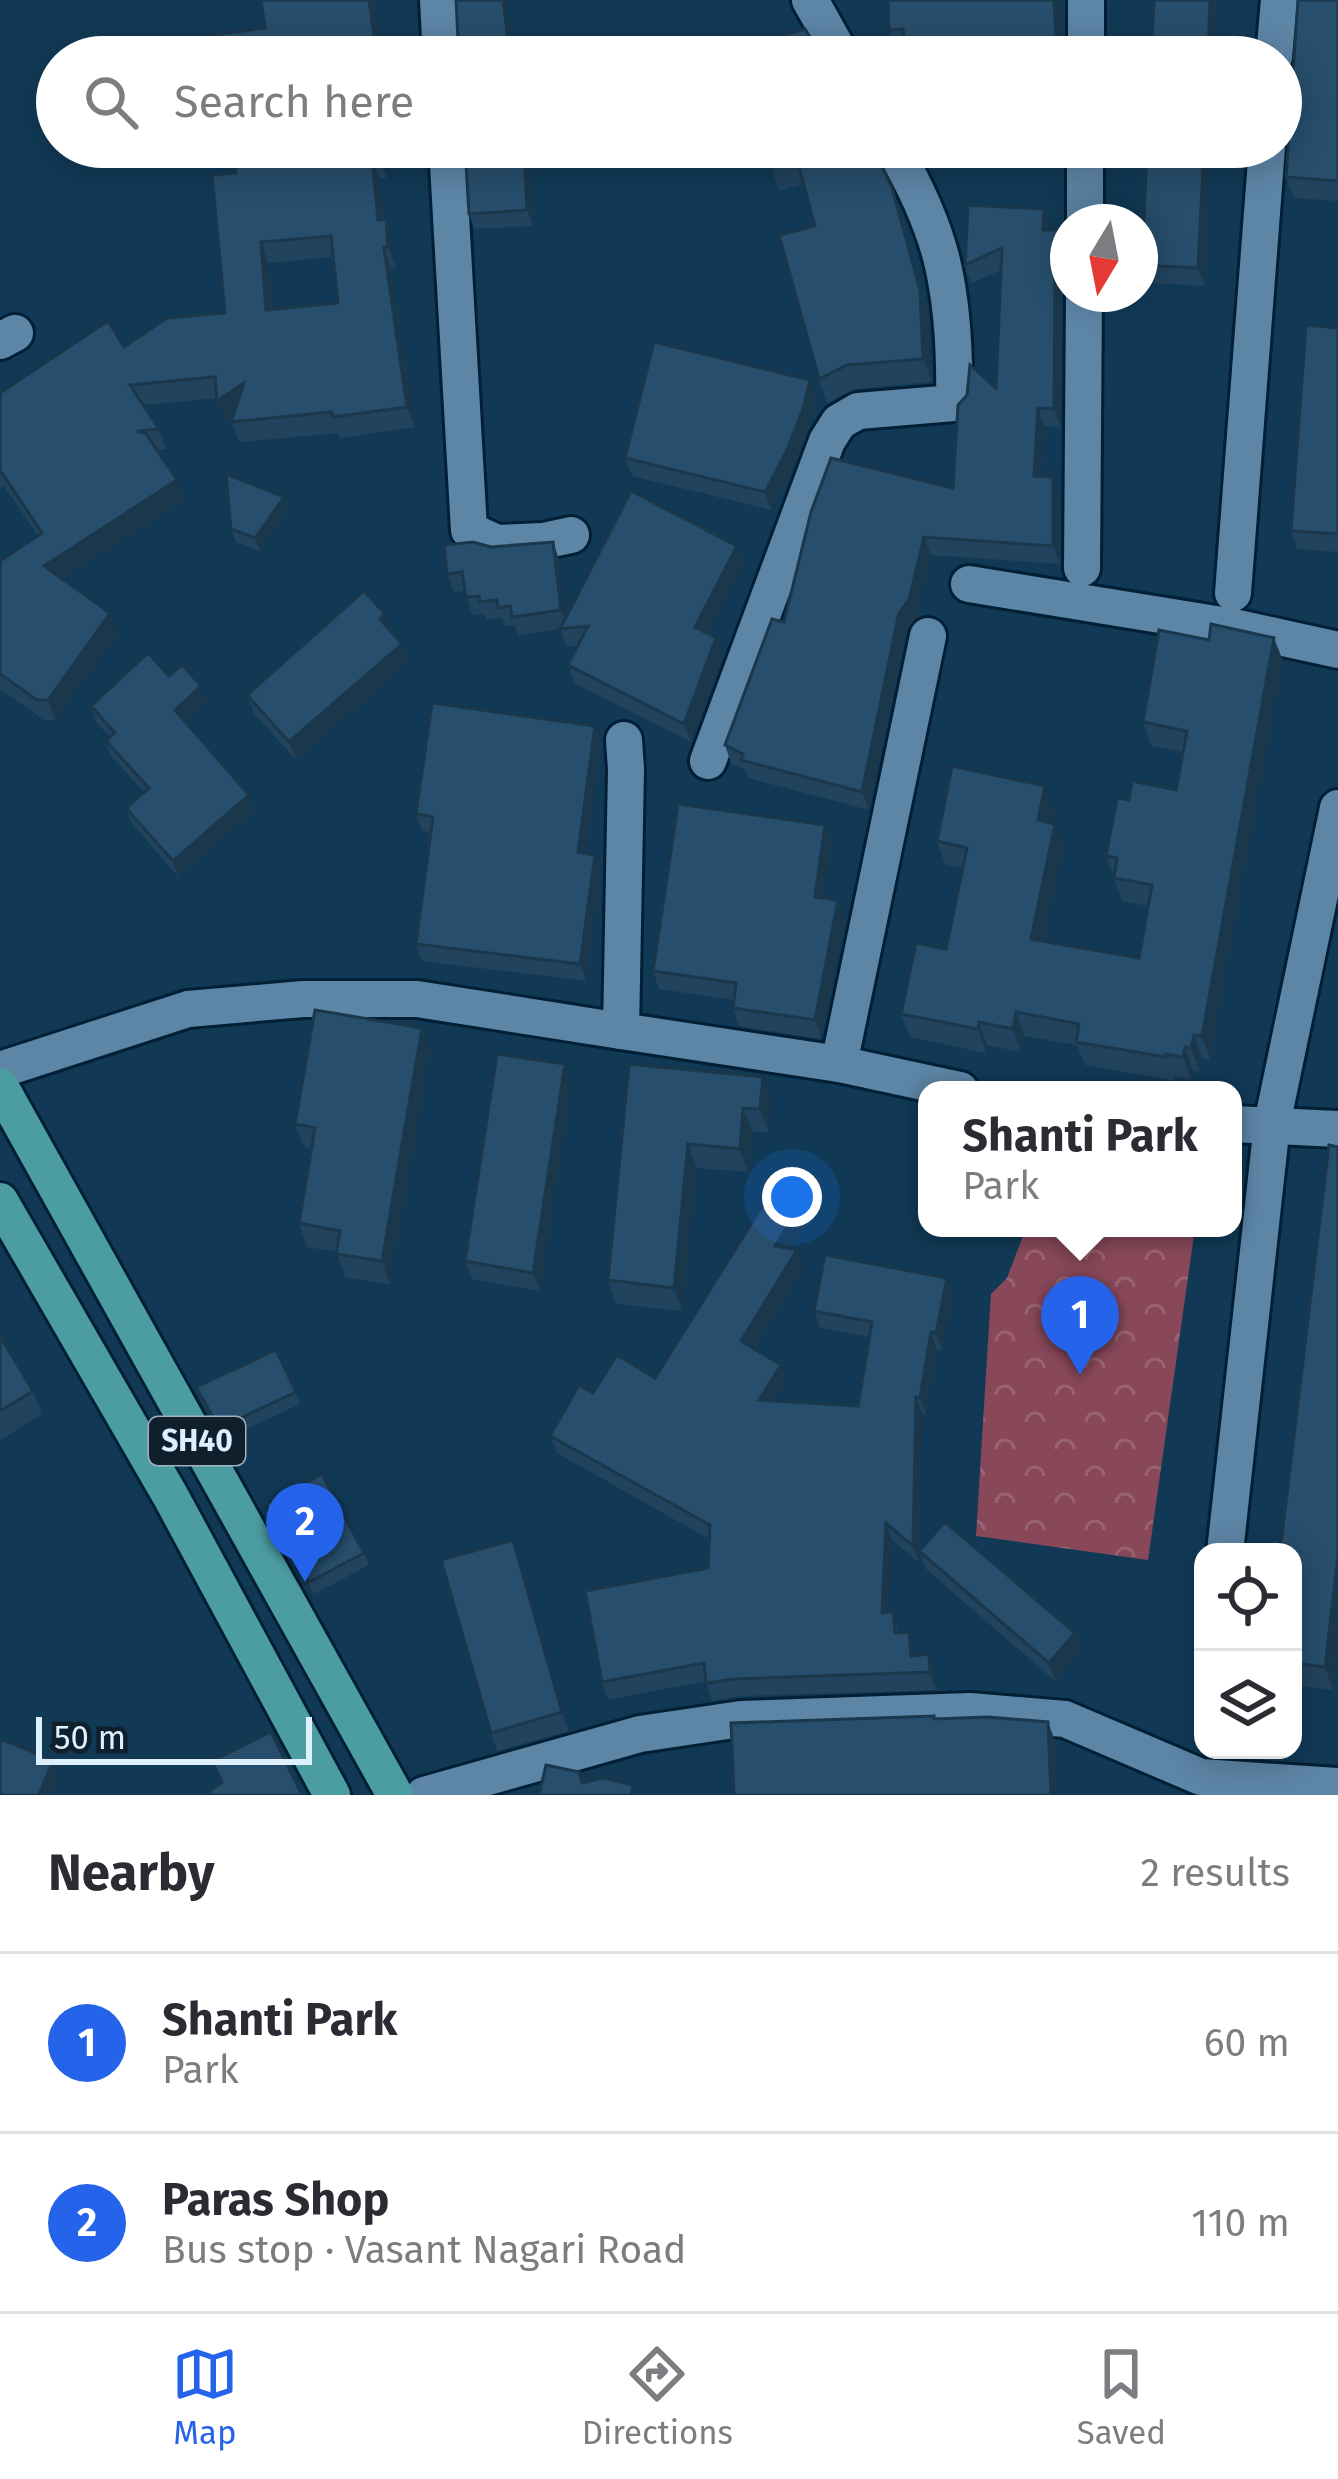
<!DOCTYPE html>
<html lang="en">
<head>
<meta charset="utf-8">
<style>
	body { margin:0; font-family:"Fira Sans",sans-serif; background:#f2f2f3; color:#2b2b33 }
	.controls { position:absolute; right:36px; bottom:36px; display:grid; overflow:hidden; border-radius:24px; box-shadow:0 6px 30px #0003 }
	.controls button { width:108px; height:108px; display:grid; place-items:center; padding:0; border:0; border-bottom:3px solid #e1e1e2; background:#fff; color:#2b2b33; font:60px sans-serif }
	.compass { position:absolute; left:1050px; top:204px; width:108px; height:108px; border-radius:50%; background:#fff; box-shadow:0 6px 30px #0003; rotate:190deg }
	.scale { position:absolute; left:36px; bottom:30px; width:276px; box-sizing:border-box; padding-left:12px; border:6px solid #deeffe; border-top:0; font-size:33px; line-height:42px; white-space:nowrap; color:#deeffe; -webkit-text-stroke:9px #0f1f2c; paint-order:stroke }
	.you { position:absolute; left:792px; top:1197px; width:42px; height:42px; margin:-30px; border:9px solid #fff; border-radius:50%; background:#1a73e8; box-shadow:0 0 0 18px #1a73e833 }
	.badge { display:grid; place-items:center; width:78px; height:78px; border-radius:50%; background:#2563eb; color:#fff; font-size:39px; font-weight:700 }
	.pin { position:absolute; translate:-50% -99px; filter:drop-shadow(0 3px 6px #0008) }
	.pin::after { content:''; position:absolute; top:63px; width:42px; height:36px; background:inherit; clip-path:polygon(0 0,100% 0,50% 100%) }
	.popup { position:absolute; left:918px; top:1081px; width:324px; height:156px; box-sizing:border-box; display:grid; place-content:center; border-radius:24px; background:#fff; filter:drop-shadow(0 3px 9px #0005); font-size:39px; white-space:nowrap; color:#7c7c81 }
	.popup b { font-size:45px; color:#2b2b33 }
	.popup::after { content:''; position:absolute; left:50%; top:100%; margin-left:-24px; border:24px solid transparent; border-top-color:#fff }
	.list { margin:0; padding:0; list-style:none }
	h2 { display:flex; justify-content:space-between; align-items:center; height:156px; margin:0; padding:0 48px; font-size:51px }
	h2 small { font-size:39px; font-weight:400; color:#7c7c81 }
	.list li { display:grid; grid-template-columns:78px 1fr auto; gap:36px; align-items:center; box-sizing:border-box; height:180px; padding:0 48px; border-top:3px solid #e1e1e2 }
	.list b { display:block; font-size:45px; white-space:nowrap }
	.list p { margin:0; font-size:39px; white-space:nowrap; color:#7c7c81 }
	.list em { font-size:39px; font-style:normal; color:#7c7c81 }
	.icon { flex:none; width:66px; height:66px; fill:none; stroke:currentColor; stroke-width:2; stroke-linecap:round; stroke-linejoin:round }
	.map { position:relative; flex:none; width:1338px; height:1795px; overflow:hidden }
	.search { position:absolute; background:#fff; box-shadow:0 6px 30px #0003; left:36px; right:36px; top:36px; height:132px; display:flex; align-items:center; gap:30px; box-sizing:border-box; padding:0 42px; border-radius:66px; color:#7c7c81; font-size:45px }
	.sheet { height:516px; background:#fff }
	nav { display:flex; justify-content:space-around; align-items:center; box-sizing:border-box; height:168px; border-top:3px solid #e1e1e2; background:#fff; font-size:33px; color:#7c7c81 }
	nav a { display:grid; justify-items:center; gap:6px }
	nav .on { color:#2563eb }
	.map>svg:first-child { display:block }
	.park { fill:url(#park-crowns) }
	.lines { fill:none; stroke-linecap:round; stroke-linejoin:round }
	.minor-casing { stroke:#021f35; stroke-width:42 }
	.major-casing { stroke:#021f35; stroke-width:42 }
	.minor { stroke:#5d85a6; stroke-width:36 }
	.major { stroke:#4c9da2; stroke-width:36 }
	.wall { fill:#22435d; fill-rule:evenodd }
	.shaded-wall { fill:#1b374c }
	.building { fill:#274e6c; stroke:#1b374c; stroke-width:3; fill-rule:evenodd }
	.labels { text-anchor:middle; stroke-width:9; stroke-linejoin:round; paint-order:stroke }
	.shield { fill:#0f1f2c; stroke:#a0b1bf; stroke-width:3 }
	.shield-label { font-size:30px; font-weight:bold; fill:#deeffe }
</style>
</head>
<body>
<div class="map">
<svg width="1338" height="1795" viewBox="0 0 1338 1795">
	<defs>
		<pattern id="park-crowns" width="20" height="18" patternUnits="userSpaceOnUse" patternTransform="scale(3)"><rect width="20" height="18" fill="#884859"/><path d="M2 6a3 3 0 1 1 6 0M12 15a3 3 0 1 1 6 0" fill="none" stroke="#986372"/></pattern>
	</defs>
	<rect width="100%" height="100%" fill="#113956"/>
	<polygon class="park" points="1026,1228 1195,1228 1148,1560 976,1536 991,1294 1007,1278"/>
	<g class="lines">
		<defs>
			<g id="minor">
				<polyline points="438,0 441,57"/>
				<polyline points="810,0 842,57"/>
				<polyline points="1086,57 1086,0"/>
				<polyline points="1274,57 1279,0"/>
				<polyline points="447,147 469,530 497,543 543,541 571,535"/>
				<polyline points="1085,222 1085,147"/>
				<polyline points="0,341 15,333"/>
				<polyline points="1082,568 1084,294"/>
				<polyline points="969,584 1234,627 1338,650"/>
				<polyline points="1233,593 1267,147"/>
				<polyline points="624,740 626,769 621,1031 839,1064 960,1090"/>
				<path d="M708,761L827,441L839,422L858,411L954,403C955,356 953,307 942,261C933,224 912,180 893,147"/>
				<polyline points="839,1064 928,636"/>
				<polyline points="0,1070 188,1009 303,999 417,999 621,1031"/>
				<polyline points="1233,1124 1338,1129"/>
				<polyline points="1225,1552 1272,1124 1338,808"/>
				<polyline points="424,1795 640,1734 741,1719 970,1711 1065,1719 1201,1777 1338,1786"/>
			</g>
			<g id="major">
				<polyline points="0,1086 395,1795"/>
				<polyline points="0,1201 171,1497 332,1795"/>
			</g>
		</defs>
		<use href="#minor" class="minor-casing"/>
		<use href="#major" class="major-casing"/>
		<use href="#minor" class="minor"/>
		<use href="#major" class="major"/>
	</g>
	<g class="wall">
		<polygon points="888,0 1058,0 1062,10 898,53 889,30"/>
		<polygon points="1338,0 1338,201 1294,198 1286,177"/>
		<path d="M234,147H384L387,178L380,179L383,219H386L393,239L396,268H391L415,427L340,438L338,433L239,442L231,422L234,416L225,421L217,398L143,405L159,429L166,449L157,450L177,480L185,500L63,579L110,613L118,634L55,720H44L0,689V561L38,536L4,486L0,489V393L124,347L225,313L236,173ZM333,257L338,303L272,309L268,263Z"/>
		<polygon points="465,147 529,147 533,226 474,229 469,214"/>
		<polygon points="765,147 873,147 901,212 928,314 932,382 855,389 827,403 819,379 815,226 803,184 779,191"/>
		<polygon points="950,147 1063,147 1063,159 956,164"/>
		<polygon points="1211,147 1205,286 1148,283 1142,265"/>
		<polygon points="1044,209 1050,230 1063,230 1068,244 1068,279 1061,294 1061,427 1044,426 1042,477 1060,496 1060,564 931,555 916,618 906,631 869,810 748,778 745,770 731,763 725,745 784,622 953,488 996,388 1001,270 971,283 965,265"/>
		<polygon points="1338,328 1338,552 1297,549 1291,531"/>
		<polygon points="810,380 816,398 809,427 792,470 771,510 632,476 625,458"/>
		<polygon points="288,510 260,551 236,542 231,529"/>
		<polygon points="553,542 559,560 566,617 737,546 744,564 708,633 716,638 723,656 691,742 574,683 568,665 578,646 567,647 560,629 518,635 515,625 505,626 502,618 487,620 485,614 472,615 465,591 454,592 447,574 491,547"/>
		<polygon points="392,632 402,644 409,662 296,760 254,713 247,695"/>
		<polygon points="1283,661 1210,1059 1202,1058 1200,1072 1193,1071 1191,1080 1175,1077 1174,1081 1085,1065 1077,1045 1024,1036 1021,1052 987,1045 986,1053 910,1037 901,1014 946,949 963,868 945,864 937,841 1054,809 1051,823 1064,847 1044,941 1139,958 1148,906 1122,901 1106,856 1129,800 1176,790 1183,752 1151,746 1143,722"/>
		<polygon points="169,676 207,702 185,722 249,795 255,811 178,877 132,823 126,808 144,792 111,756 106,741 110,737 96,722 91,706"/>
		<polygon points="601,743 586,854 601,872 586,981 422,961 416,944 431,832 422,831 416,814"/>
		<polygon points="825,825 832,843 824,898 845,919 821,1039 739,1026 733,1008 734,1000 659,989 653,971"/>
		<polygon points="422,1028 430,1051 390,1285 345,1277 337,1252 307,1247 299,1223 311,1149 304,1147 295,1124"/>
		<polygon points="565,1064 572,1083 540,1291 472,1279 465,1261"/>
		<polygon points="629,1064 772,1100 769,1133 752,1131 748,1172 697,1168 682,1311 616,1304 608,1280"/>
		<polygon points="1329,1145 1333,1690 1293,1685 1293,1552"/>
		<polygon points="805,1198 811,1215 790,1249 797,1250 804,1268 754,1349 781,1365 787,1382 775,1401 858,1406 869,1337 820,1328 814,1311 953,1295 942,1351 937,1350 926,1415 923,1414 919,1551 1075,1633 1081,1652 1055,1681 926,1569 919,1551 919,1563 892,1540 889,1612 899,1633 909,1632 916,1655 935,1672 937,1690 740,1696 712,1701 706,1681 608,1700 602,1682 708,1568 709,1539 557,1453 550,1436 593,1393 655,1378"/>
		<polygon points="0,1336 33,1391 42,1414 0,1440"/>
		<polygon points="196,1387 296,1392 300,1404 223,1440 201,1400"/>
		<polygon points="266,1504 364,1553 369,1565 314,1594 271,1516"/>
		<polygon points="520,1558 569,1731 497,1751 491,1733"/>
	</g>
	<g class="shaded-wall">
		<polygon points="369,0 374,0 382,57 377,57"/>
		<polygon points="503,0 507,0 514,57 510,57"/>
		<polygon points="1054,0 1058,0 1062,10 1064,57 1057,57"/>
		<polygon points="1210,0 1218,0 1215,57 1208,57"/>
		<polygon points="379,147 384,147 387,178 380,158"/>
		<polygon points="524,147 529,147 533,226 527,210"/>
		<polygon points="1204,147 1211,147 1205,286 1198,268"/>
		<polygon points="372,158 380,179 385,240 378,220"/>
		<polygon points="892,188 901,212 928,314 932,382 923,359"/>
		<polygon points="1044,209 1051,228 1050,248 1043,230"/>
		<polygon points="386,219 393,239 396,268 388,247"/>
		<polygon points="1063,230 1068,244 1068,279 1061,294 1061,427 1054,409 1055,276"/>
		<polygon points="261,242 268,263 274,330 266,310"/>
		<polygon points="384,248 391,268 415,427 407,407"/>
		<polygon points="810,380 816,398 809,427 792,470 771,510 765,492"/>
		<polygon points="244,383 252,404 225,421 217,401"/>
		<polygon points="1038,408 1044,426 1041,494 1034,476"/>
		<polygon points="1053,477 1060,496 1060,564 1053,546"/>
		<polygon points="177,480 185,500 52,586 44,566"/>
		<polygon points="284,497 288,510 260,551 255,538"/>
		<polygon points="924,537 931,555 916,618 906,631 869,810 862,792 899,613"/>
		<polygon points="553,542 559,560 568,629 561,610"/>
		<polygon points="737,546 744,564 702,645 695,627"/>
		<polygon points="110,613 118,634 55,720 48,700"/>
		<polygon points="385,614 392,632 380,619"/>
		<polygon points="716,638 723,656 691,742 684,724"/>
		<polygon points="1274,638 1283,661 1210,1059 1202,1036"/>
		<polygon points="402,644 409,662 296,760 289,742"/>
		<polygon points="201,686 207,702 181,726 175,710"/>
		<polygon points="595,726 601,743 584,869 578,852"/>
		<polygon points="1045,786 1054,809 1047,844 1038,820"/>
		<polygon points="249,795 255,811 178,877 173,861"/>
		<polygon points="1055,824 1064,847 1040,962 1031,939"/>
		<polygon points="825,825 832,843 822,915 815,897"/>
		<polygon points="595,855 601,872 586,981 580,964"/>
		<polygon points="838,900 845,919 821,1039 815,1020"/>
		<polygon points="1016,1012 1024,1036 1021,1052 1013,1029"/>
		<polygon points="979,1022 987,1045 986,1053 978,1029"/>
		<polygon points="422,1028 430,1051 390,1285 382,1261"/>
		<polygon points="1194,1035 1202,1058 1200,1072 1191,1048"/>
		<polygon points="1185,1047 1193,1071 1191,1080 1183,1057"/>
		<polygon points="565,1064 572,1083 540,1291 533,1273"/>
		<polygon points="763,1077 772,1100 769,1133 760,1109"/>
		<polygon points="743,1108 752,1131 748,1172 740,1149"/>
		<polygon points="688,1144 697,1168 682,1311 674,1288"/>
		<polygon points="805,1198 811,1215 781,1264 775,1246"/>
		<polygon points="797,1250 804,1268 748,1358 741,1341"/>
		<polygon points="947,1278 953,1295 942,1351 936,1333"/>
		<polygon points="931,1332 937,1350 926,1415 920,1398"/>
		<polygon points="781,1365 787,1382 765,1418 759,1400"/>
		<polygon points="916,1397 923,1414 919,1563 913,1546"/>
		<polygon points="886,1523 892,1540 889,1630 882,1613"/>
		<polygon points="513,1540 520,1558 569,1731 562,1712"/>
		<polygon points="1338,1555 1338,1646 1333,1690 1325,1667"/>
		<polygon points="909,1632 915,1649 917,1673 911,1656"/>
		<polygon points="1075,1633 1081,1652 1055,1681 1049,1663"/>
		<polygon points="929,1654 935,1672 937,1690 930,1672"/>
		<polygon points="1048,1722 1055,1741 1057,1795 1051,1795"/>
		<polygon points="53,1760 60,1778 53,1795 39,1795"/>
	</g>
	<g class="building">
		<polygon points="261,0 369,0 377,57 172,57 170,41 265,28"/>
		<polygon points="456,0 503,0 510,57 450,57 456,50 458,40"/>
		<polygon points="888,0 1054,0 1057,57 905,57 903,29 889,30"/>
		<polygon points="1154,0 1210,0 1208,57 1151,57"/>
		<polygon points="1298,0 1338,0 1338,181 1286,177"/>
		<polygon points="805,29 817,48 819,57 740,57 738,48"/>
		<path d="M234,147H379L380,158H372L378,220L386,219L388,247L384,248L407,407L333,417L332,412L231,422L244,383L217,401L215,377L130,385L159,429L137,431L146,434L177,480L44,566L110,613L48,700H37L0,674V561L42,533L0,470V393L108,321L124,347L167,318L225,313L212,175L236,173ZM331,236L338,303L266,310L261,242Z"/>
		<polygon points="465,147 524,147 527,210 469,214"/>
		<polygon points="765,147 873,147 892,188 920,290 923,359 847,365 819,379 779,235 815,226 797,160 770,168"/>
		<polygon points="1147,147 1204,147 1198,268 1142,265"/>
		<polygon points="968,205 1044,209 1043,230 1063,230 1062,261 1055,276 1054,409 1038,408 1034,476 1053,477 1053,546 924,537 909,600 899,613 862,792 741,760 743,754 725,745 772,619 784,622 811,512 831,458 953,488 958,405 967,395 970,365 996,388 1002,248 965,265"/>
		<polygon points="1306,325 1338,328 1338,534 1291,531"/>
		<polygon points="654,342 810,380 803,409 786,452 765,492 625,458"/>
		<polygon points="226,474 284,497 255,538 231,529"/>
		<polygon points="631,491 737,546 695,627 716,638 684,724 568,665 588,626 560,629"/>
		<polygon points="473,542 491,547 553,542 561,610 512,617 510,606 498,608 497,600 480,602 479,596 466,597 462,572 447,574 444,545"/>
		<polygon points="364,591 385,614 380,619 402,644 289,742 247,695"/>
		<polygon points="1211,624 1274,638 1202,1036 1194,1035 1191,1048 1185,1047 1183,1057 1166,1054 1166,1057 1076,1042 1079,1024 1016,1012 1013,1029 979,1022 978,1029 901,1014 916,943 946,949 967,848 937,841 952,766 1045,786 1038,820 1055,824 1031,939 1139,958 1152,885 1114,878 1117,858 1106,856 1117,798 1129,800 1132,781 1176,790 1187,731 1143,722 1159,630 1209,640"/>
		<polygon points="148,653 169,676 182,665 201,686 175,710 249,795 173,861 126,808 149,788 106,741 115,733 91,706"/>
		<polygon points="432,703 595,726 578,852 595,855 580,964 416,944 433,817 416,814"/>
		<polygon points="678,804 825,825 815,897 838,900 815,1020 733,1008 736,983 653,971"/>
		<polygon points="315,1010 422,1028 382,1261 336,1254 340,1231 299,1223 315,1128 295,1124"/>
		<polygon points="497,1054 565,1064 533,1273 465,1261"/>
		<polygon points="629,1064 763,1077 760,1109 743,1108 740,1149 688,1144 674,1288 608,1280"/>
		<polygon points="1329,1145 1338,1147 1338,1555 1325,1667 1293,1663 1293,1552 1280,1552"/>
		<polygon points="778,1181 805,1198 775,1246 797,1250 741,1341 781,1365 759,1400 858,1406 872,1322 814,1311 825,1255 947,1278 936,1333 931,1332 920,1398 916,1397 913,1546 886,1523 882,1613 893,1612 895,1633 909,1632 911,1656 929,1654 930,1672 734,1679 706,1683 704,1663 602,1682 585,1591 708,1568 710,1525 550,1436 579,1385 593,1393 617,1355 655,1378"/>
		<polygon points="0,1336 33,1391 0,1411"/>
		<polygon points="276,1350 296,1392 219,1428 196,1387"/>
		<polygon points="322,1474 364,1553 309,1582 266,1504"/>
		<polygon points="945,1522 1075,1633 1049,1663 919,1551"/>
		<polygon points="513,1540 562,1712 491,1733 441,1560"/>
		<polygon points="934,1716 934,1719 988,1717 1048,1722 1051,1795 734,1795 731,1723"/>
		<polygon points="271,1732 302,1795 205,1795 222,1782 212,1761"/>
		<polygon points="0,1739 53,1760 39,1795 0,1795"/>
		<polygon points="546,1765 579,1772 582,1783 603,1778 633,1785 631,1795 539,1795"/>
	</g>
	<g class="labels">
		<rect class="shield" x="149" y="1417" width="96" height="48" rx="9"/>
		<g class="shield-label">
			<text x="197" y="1451">SH40</text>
		</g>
	</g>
</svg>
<div class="controls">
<button><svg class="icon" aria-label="locate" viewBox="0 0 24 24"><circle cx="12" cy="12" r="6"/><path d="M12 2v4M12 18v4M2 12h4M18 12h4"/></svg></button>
<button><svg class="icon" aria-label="layers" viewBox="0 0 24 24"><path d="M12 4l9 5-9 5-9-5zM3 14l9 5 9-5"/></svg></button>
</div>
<svg class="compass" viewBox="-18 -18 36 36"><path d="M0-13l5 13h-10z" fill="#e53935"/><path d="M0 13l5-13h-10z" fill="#7c7c81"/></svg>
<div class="scale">50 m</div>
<div class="you"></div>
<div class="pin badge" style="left:1080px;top:1375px">1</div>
<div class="popup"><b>Shanti Park</b>Park</div>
<div class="pin badge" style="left:305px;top:1582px">2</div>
<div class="search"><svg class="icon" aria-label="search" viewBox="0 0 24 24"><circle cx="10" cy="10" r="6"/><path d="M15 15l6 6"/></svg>Search here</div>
</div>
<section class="sheet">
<h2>Nearby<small>2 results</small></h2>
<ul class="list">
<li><span class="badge">1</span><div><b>Shanti Park</b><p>Park</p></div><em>60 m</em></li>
<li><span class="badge">2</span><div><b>Paras Shop</b><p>Bus stop · Vasant Nagari Road</p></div><em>110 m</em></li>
</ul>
</section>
<nav>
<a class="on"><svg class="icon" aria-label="map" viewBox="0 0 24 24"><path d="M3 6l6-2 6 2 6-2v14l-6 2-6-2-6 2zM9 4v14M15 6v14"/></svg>Map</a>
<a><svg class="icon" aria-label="directions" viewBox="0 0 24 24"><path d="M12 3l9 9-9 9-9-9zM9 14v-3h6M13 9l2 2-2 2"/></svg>Directions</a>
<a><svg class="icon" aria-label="saved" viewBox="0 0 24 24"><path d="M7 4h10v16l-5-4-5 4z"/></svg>Saved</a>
</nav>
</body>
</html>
